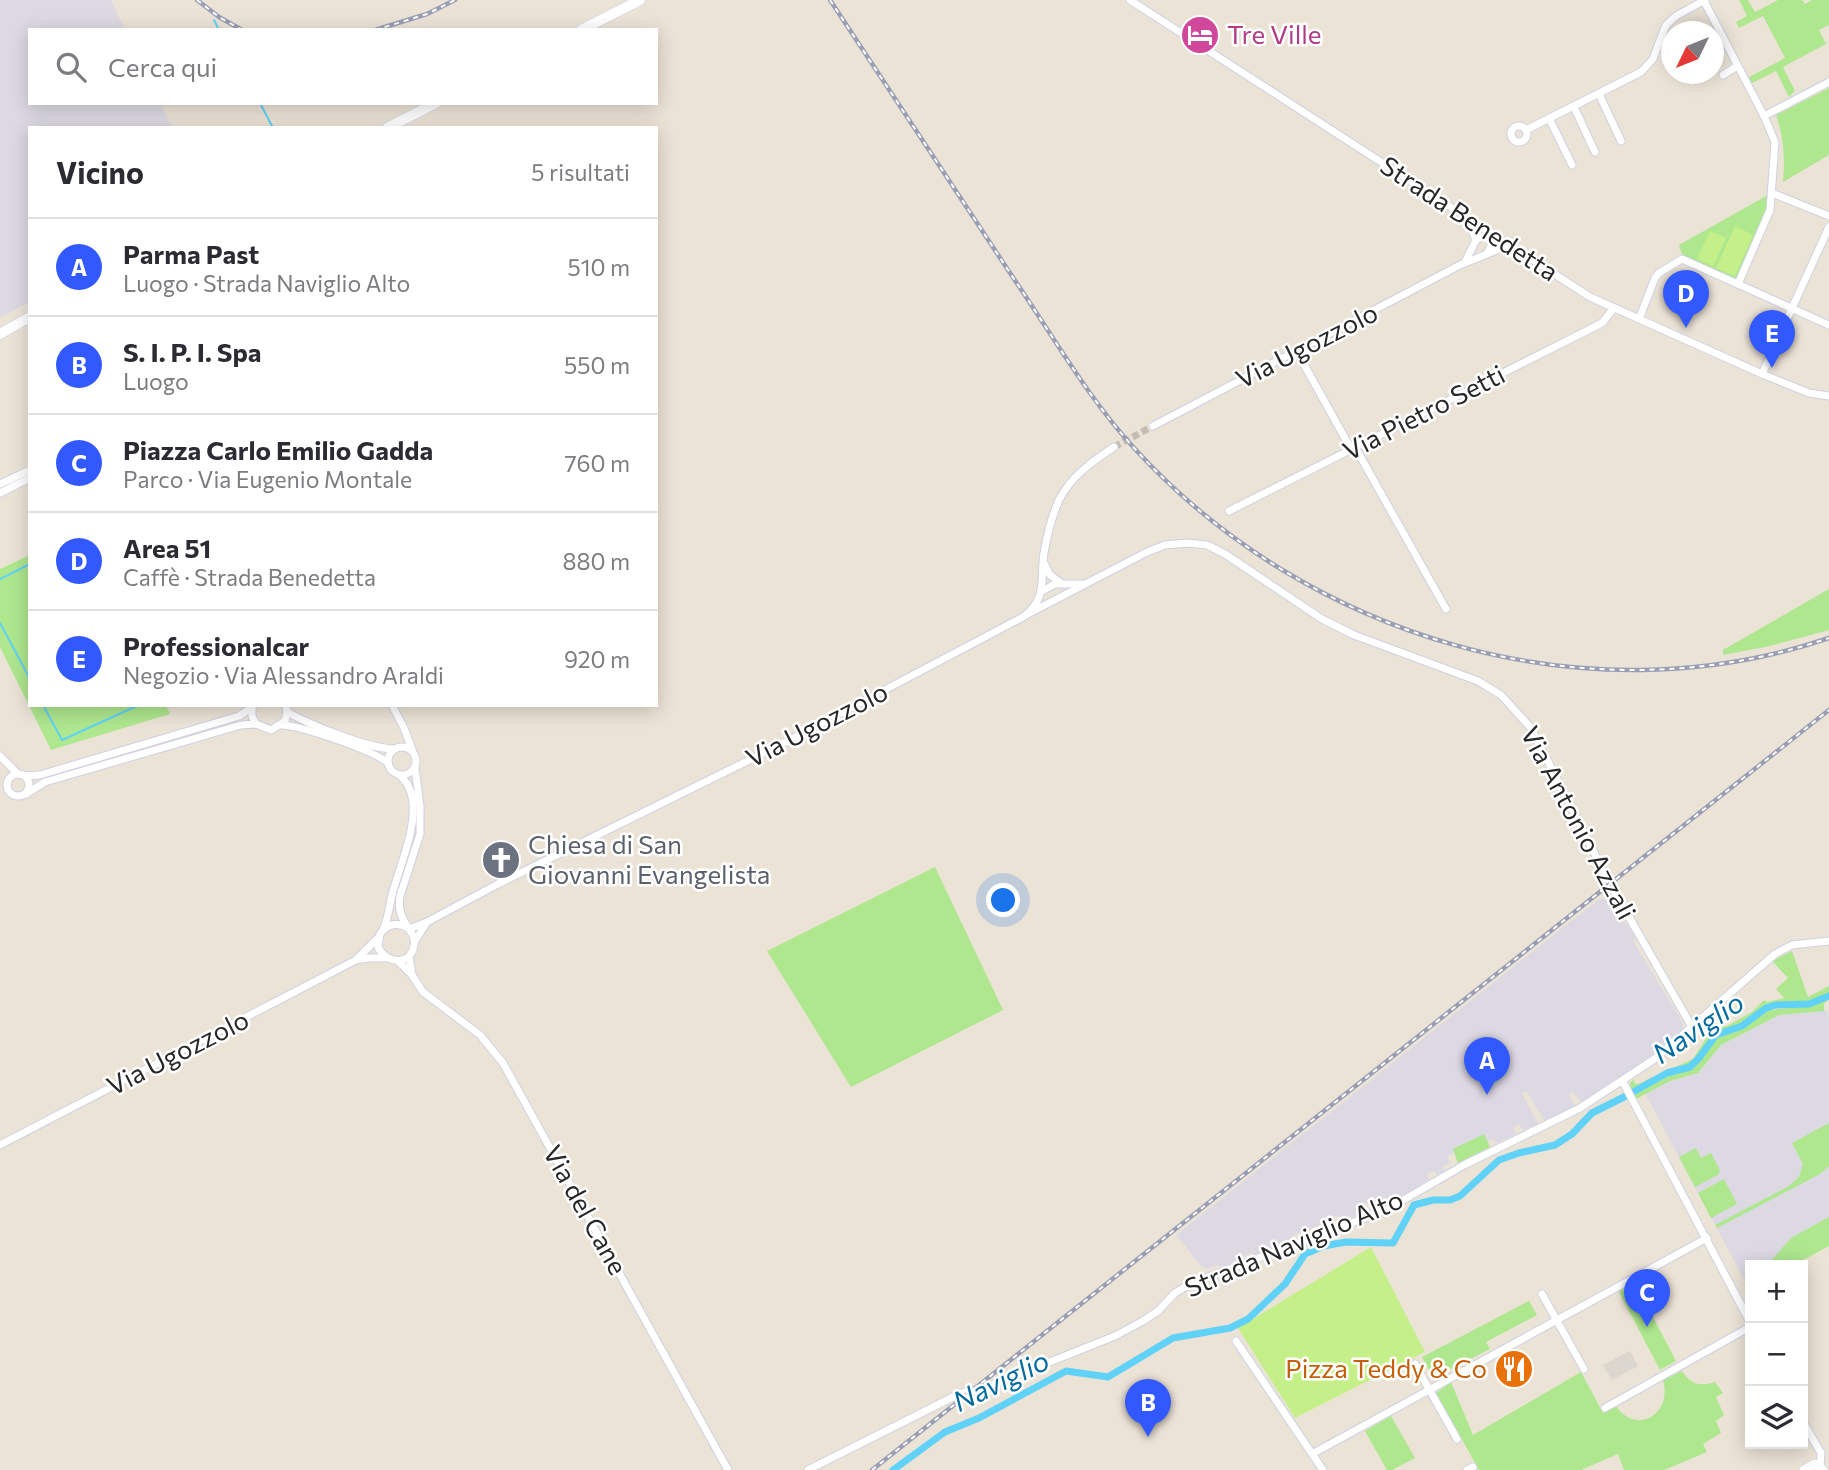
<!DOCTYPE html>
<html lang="it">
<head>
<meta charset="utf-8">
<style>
	body { margin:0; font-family:Commissioner,sans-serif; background:#f2f2f3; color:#2b2b33 }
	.controls { position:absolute; right:21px; bottom:21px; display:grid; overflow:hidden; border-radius:0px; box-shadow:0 4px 18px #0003 }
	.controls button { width:63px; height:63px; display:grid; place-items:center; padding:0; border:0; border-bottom:2px solid #e1e1e2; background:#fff; color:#2b2b33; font:35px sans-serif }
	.compass { position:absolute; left:1661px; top:21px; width:63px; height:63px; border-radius:50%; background:#fff; box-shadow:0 4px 18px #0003; rotate:227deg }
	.you { position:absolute; left:1004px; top:901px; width:24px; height:24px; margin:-18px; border:5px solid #fff; border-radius:50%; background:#1a73e8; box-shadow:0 0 0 10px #1a73e833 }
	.badge { display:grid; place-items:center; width:46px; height:46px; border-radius:50%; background:#3159ff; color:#fff; font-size:23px; font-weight:700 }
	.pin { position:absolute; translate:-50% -58px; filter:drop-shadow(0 2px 4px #0008) }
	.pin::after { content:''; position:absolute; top:37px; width:24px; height:21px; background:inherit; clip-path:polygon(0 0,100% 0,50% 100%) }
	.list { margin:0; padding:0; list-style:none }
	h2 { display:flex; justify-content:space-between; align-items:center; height:91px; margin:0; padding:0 28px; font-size:30px }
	h2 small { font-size:23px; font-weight:400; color:#7c7c81 }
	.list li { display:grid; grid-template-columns:46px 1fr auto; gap:21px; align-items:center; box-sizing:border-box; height:98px; padding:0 28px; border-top:2px solid #e1e1e2 }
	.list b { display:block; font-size:26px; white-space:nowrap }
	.list p { margin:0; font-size:23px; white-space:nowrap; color:#7c7c81 }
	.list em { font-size:23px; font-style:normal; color:#7c7c81 }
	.icon { flex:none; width:38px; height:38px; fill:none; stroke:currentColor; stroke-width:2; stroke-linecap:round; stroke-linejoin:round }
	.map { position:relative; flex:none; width:1829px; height:1470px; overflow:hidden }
	.search { position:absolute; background:#fff; box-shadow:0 4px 18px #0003; left:28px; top:28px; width:630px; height:77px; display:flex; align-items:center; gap:18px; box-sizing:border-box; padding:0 24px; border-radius:0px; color:#7c7c81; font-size:26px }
	.panel { position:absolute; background:#fff; box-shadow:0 4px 18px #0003; left:28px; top:126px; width:630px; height:581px; border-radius:0px }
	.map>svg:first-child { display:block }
	.industrial { fill:#dcd9e3 }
	.green { fill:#aee78e }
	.pitch { fill:#c5f089 }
	.plaza { fill:#dbd6ce }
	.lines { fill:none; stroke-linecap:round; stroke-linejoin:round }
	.stream { stroke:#60d1f7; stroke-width:2 }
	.canal { stroke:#60d1f7; stroke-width:7 }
	.minor-tunnel { stroke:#c5bdb4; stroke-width:7; stroke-dasharray:7 3.5; stroke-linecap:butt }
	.minor-casing { stroke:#cdd1e2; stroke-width:9 }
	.tertiary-casing { stroke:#cdd1e2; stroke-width:10 }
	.secondary-casing { stroke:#cdd1e2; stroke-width:11 }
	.minor { stroke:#fff; stroke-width:7 }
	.tertiary { stroke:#fff; stroke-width:9 }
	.secondary { stroke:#fff; stroke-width:10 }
	.rail-casing { stroke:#9a9eb4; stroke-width:4.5 }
	.rail { stroke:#fff; stroke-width:2; stroke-dasharray:5; stroke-linecap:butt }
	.labels { text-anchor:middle; stroke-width:5; stroke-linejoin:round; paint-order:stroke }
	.hotel-label { font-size:26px; fill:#b23c85; stroke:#fff; text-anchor:start }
	.street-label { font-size:26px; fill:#272727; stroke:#fff }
	.worship-label { font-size:26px; fill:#5b616d; stroke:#fff; text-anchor:start }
	.food-label { font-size:26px; fill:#c56008; stroke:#fff; text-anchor:end }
	.water-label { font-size:28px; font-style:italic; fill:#036ba0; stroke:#fff }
</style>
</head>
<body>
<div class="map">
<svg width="1829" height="1470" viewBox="0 0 1829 1470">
	<rect width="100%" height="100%" fill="#ece3d7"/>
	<g class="industrial">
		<polygon points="0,0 111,0 125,30 30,30 30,103 160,103 172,128 30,128 30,301 0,318"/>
		<polygon points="1611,894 1622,913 1623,920 1636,938 1633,941 1683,1023 1682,1030 1649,1059 1582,1103 1573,1092 1569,1094 1575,1106 1545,1122 1527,1092 1522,1093 1538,1124 1523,1130 1519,1124 1514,1127 1515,1134 1497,1143 1492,1139 1488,1141 1490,1147 1458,1163 1454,1153 1447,1156 1450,1163 1443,1166 1444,1171 1437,1174 1434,1171 1427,1174 1429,1179 1422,1183 1423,1185 1393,1202 1391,1199 1381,1203 1383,1207 1375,1209 1369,1202 1362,1205 1365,1213 1341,1221 1337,1215 1331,1217 1325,1220 1326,1223 1291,1236 1291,1241 1254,1255 1251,1253 1222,1267 1215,1265 1208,1269 1201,1266 1176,1235 1556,933 1597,901"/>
		<polygon points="1826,1010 1829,1017 1829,1246 1794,1265 1750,1265 1749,1289 1645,1093 1673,1080 1698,1073 1721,1045 1779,1015"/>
	</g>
	<g class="green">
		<polygon points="1739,0 1748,0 1755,12 1778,0 1802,0 1805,4 1812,0 1829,0 1829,25 1819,30 1826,44 1783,67 1795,91 1789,97 1776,71 1752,83 1749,77 1785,58 1763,16 1739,28 1736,22 1747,16"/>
		<path d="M1829,88V155L1783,182C1785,158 1784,138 1776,115Z"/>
		<polygon points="1768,195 1768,210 1736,281 1683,257 1679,245"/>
		<polygon points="30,555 30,705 166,705 170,714 51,750 0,647 0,569"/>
		<polygon points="1829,589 1829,630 1770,646 1723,655 1723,650"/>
		<polygon points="935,867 1003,1010 851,1087 767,951"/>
		<polygon points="1792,951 1808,997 1829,986 1829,993 1816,1000 1767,1005 1740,1024 1715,1033 1697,1058 1689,1065 1664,1072 1631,1089 1630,1083 1634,1079 1634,1083 1638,1084 1693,1059 1710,1032 1717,1027 1727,1026 1752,1012 1764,1000 1767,1002 1784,998 1776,989 1788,978 1772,961"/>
		<polygon points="1829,999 1824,1004 1824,1011 1779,1015 1721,1045 1698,1073 1670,1081 1636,1099 1634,1094 1673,1074 1692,1069 1699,1062 1716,1037 1743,1028 1768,1010 1812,1006"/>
		<polygon points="1829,1123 1829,1166 1820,1174 1717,1228 1715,1225 1789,1186 1799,1177 1803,1164 1792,1143"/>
		<polygon points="1484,1134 1490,1147 1458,1163 1453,1149"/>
		<polygon points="1696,1148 1701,1158 1711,1153 1720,1170 1718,1175 1695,1187 1679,1157"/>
		<polygon points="1724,1179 1737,1204 1711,1218 1698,1193"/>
		<polygon points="1829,1217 1829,1246 1794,1265 1763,1265 1771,1261 1791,1238"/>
		<polygon points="1635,1283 1676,1361 1660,1370 1619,1292"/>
		<polygon points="1529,1301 1537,1315 1486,1342 1490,1349 1433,1378 1422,1357"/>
		<path d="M1682,1371C1691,1384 1699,1387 1715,1382L1723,1393L1716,1397L1724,1415L1716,1421L1721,1433L1703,1444L1707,1452L1664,1470H1624L1618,1454L1581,1470H1479L1436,1393L1451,1382L1473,1435L1581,1372L1603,1413L1616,1406C1636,1436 1673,1414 1663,1380Z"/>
		<polygon points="1391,1416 1415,1458 1392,1470 1387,1470 1365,1431"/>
	</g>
	<g class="pitch">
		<polygon points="1735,226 1753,235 1735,276 1716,268"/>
		<polygon points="1710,231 1726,238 1713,266 1697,259"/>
		<polygon points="1371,1247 1425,1352 1295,1418 1238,1328"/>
	</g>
	<polygon class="plaza" points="1630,1351 1638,1366 1612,1380 1603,1365"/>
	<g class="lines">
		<g class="stream">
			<polyline points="214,20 219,30"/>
			<polyline points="260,103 273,128"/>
			<polyline points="0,579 30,564"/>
			<polyline points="0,623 30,679"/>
			<polyline points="43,705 62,740 139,705"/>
		</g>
		<g class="canal">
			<polyline points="1633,1092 1667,1073 1690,1067 1699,1058 1716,1035 1742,1026 1766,1008 1776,1005 1809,1004 1829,996"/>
			<polyline points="893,1470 945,1432 979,1418 1066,1371 1108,1377 1173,1338 1230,1328 1248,1319 1285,1284 1305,1254 1324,1246 1346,1242 1393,1243 1414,1205 1433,1200 1450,1200 1460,1196 1499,1160 1519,1153 1555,1145 1572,1134 1592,1113 1626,1096"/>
		</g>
		<polyline class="minor-tunnel" points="1114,447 1153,426"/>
		<defs>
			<g id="minor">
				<polyline points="1130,0 1590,297 1762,374 1809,393 1829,396"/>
				<polyline points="1704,1 1764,116 1775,142 1770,210 1738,284"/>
				<polyline points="1723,75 1737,66"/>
				<polyline points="1599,94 1621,141"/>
				<polyline points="1574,107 1595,152"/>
				<polyline points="1764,116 1829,82"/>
				<polyline points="1549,118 1572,165"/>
				<circle cx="1519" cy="134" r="8"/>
				<polyline points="1526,130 1641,72 1653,59 1666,25 1676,16 1705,0"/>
				<polyline points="1772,193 1829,216"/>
				<polyline points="1476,240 1491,232 1492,244 1488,252"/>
				<polyline points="1466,260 1476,240 1468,221"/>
				<polyline points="1639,319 1655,278 1659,273 1682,259 1829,325"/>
				<polyline points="1296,350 1351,449"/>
				<polyline points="1762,374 1829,227"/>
				<polyline points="1153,426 1460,265 1504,247 1512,248"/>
				<polyline points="1355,447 1446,609"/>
				<polyline points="0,484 30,470"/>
				<polyline points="0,493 30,478"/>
				<polyline points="1229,511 1602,323 1614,308"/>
				<polyline points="1044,563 1050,575 1061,583"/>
				<polyline points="1042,591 1055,584 1083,584"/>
				<polyline points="1024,616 1147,552 1165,545 1187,543 1207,545 1225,554 1322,619 1354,635 1478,681 1501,695 1531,728 1610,884 1692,1027"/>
				<polyline points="392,705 404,728 412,749"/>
				<polyline points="252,706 252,716 256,724 271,730 285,721 287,712 286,705"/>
				<path d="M287,712C311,725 369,749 395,749"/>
				<path d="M282,725C302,726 373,750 388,763"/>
				<circle cx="402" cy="761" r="14"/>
				<polyline points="0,756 18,774"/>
				<circle cx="18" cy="785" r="11"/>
				<polyline points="25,776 40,775 239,716 252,707"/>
				<polyline points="26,794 45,782 241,725 256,724"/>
				<path d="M427,922L498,884L786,742L1023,617C1048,599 1040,579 1044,553C1047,535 1052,516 1059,500C1071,476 1093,461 1114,447"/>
				<path d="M406,927C396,922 387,924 380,934L378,947C385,963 410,967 414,946C418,930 395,923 400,896L420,834V806L415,768"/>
				<polyline points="409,929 427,922 415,941"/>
				<path d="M383,930C390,914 389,903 394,888C402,859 430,799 399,775"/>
				<polyline points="378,938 356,960 368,958 386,958"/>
				<polyline points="398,961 412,975 409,957"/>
				<polyline points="412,975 423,992 480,1035 503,1063 728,1470"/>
				<polyline points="1623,1082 1750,1322"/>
				<polyline points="0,1145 356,960"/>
				<polyline points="1542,1294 1584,1369"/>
				<polyline points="1236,1341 1323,1470"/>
				<polyline points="1415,1364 1457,1439"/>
				<polyline points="1605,1408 1750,1327"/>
				<polyline points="1803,1422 1821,1453 1820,1466"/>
				<polyline points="1312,1454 1707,1238"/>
				<polyline points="808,1470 959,1394 987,1387 1115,1336 1143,1321 1158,1311 1175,1293 1192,1283 1386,1210 1464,1165 1580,1108 1656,1058 1775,954 1792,945 1829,941"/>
				<polyline points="1467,1470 1473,1467"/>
			</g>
			<polyline id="tertiary" points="1804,1470 1815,1464 1823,1470"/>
			<g id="secondary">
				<polyline points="581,30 640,0"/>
				<polyline points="387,128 436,103"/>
				<polyline points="0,334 30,317"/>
			</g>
		</defs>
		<use href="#minor" class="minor-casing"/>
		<use href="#tertiary" class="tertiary-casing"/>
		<use href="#secondary" class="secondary-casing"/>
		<use href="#minor" class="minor"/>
		<use href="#tertiary" class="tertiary"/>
		<use href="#secondary" class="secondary"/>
		<defs>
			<g id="rail">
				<polyline points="197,0 219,17 242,30"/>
				<path d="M830,0C891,93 953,186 1014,279C1053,336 1088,398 1135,449C1307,637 1585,721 1829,638"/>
				<polyline points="375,30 427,14 455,0"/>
				<polyline points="872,1470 1829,710"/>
			</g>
		</defs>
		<use href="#rail" class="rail-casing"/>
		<use href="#rail" class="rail"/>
	</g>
	<defs>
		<symbol id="hotel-disc" viewBox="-11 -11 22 22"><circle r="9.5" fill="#d1479c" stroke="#fff"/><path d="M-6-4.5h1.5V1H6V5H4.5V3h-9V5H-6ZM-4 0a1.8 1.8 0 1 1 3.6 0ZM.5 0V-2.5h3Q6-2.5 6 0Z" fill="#fff"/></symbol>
		<symbol id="church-disc" viewBox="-11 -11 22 22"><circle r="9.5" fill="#6b7280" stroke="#fff"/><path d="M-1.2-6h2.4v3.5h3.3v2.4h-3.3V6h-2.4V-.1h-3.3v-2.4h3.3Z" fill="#fff"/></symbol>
		<symbol id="restaurant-disc" viewBox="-11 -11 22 22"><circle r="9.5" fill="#e8710a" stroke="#fff"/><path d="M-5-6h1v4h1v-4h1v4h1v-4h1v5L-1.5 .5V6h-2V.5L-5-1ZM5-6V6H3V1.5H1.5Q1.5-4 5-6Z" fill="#fff"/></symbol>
	</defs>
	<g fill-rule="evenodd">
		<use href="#hotel-disc" x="1178" y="13" width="44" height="44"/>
		<use href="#church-disc" x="479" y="838" width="44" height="44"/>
		<use href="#restaurant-disc" x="1492" y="1347" width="44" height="44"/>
	</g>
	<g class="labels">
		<g class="hotel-label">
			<text x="1227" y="44">Tre Ville</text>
		</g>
		<g class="street-label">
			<text transform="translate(1469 219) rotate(33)" y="9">Strada Benedetta</text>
			<text transform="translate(1307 346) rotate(-27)" y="9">Via Ugozzolo</text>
			<text transform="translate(1424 413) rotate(-27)" y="9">Via Pietro Setti</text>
			<text transform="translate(817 725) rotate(-27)" y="9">Via Ugozzolo</text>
			<text transform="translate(1578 823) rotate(62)" y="9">Via Antonio Azzali</text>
			<text transform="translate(178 1053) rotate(-27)" y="9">Via Ugozzolo</text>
			<text transform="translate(585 1210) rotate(61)" y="9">Via del Cane</text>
			<text transform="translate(1294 1244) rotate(-23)" y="9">Strada Naviglio Alto</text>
		</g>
		<g class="worship-label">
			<text x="528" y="854">Chiesa di San<tspan x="528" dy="30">Giovanni Evangelista</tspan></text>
		</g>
		<g class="food-label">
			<text x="1487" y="1378">Pizza Teddy &amp; Co</text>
		</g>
		<g class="water-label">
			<text transform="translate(1698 1028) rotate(-34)" y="10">Naviglio</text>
			<text transform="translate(1001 1381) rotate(-26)" y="10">Naviglio</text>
		</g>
	</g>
</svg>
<div class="controls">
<button>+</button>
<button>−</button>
<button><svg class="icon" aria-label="layers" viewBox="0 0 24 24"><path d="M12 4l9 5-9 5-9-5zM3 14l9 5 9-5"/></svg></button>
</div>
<svg class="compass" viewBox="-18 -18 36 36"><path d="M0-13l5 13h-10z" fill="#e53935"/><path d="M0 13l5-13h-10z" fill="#7c7c81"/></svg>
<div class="you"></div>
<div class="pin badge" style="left:1487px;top:1095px">A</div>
<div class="pin badge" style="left:1148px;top:1437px">B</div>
<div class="pin badge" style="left:1647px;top:1327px">C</div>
<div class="pin badge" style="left:1686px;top:328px">D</div>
<div class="pin badge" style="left:1772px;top:368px">E</div>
<div class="search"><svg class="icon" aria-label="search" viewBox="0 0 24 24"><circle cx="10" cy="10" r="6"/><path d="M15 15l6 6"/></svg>Cerca qui</div>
<section class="panel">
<h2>Vicino<small>5 risultati</small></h2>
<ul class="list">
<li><span class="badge">A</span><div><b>Parma Past</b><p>Luogo · Strada Naviglio Alto</p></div><em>510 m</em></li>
<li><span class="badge">B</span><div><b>S. I. P. I. Spa</b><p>Luogo</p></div><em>550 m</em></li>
<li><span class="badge">C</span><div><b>Piazza Carlo Emilio Gadda</b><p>Parco · Via Eugenio Montale</p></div><em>760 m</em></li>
<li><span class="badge">D</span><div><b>Area 51</b><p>Caffè · Strada Benedetta</p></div><em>880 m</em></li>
<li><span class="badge">E</span><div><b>Professionalcar</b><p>Negozio · Via Alessandro Araldi</p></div><em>920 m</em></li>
</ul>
</section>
</div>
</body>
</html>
